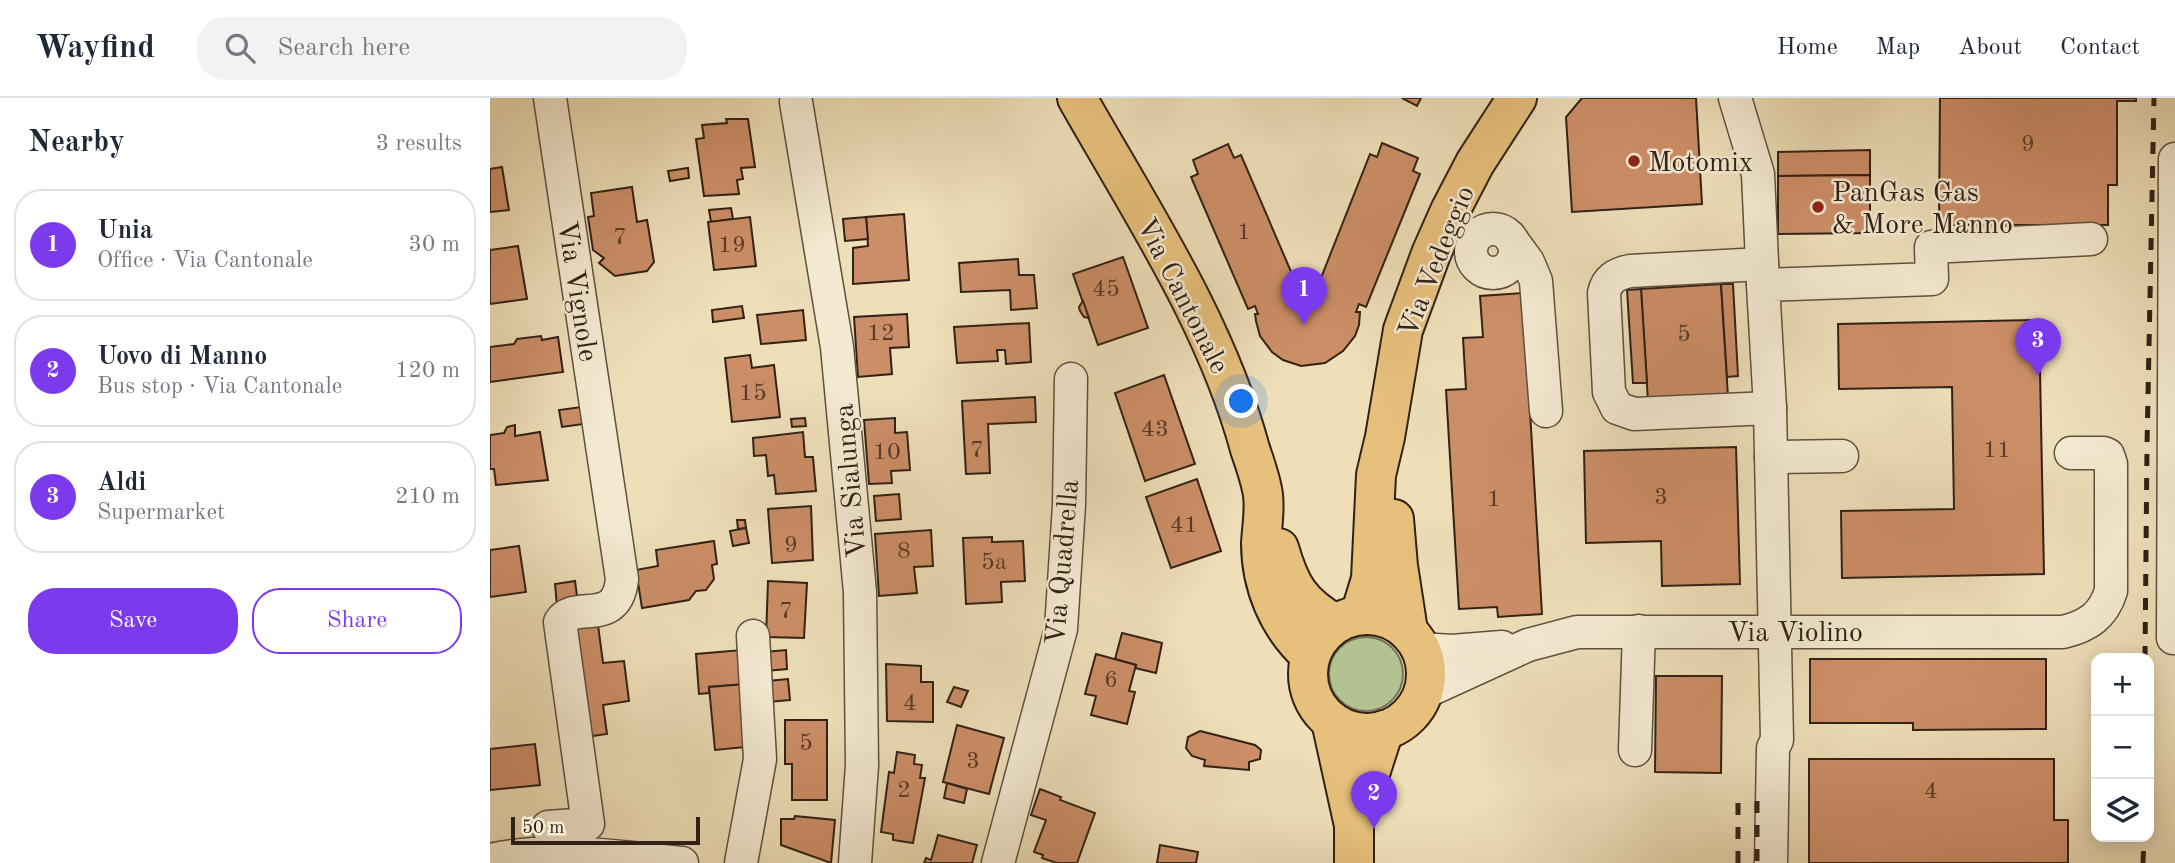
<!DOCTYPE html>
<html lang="en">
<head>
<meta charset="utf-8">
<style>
	body { margin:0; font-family:"Old Standard TT",serif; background:#f2f2f3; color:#1f2937 }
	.controls { position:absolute; right:21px; bottom:21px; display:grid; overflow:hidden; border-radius:14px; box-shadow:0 4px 18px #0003 }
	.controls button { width:63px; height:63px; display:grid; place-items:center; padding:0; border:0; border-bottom:2px solid #e0e1e3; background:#fff; color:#1f2937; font:35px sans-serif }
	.scale { position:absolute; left:21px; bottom:18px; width:189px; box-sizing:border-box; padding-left:7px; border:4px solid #312117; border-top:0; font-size:19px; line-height:24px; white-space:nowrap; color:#312117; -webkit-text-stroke:5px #f4ead2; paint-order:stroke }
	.you { position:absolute; left:752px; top:304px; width:24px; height:24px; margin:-18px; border:5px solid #fff; border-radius:50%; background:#1a73e8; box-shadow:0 0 0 10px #1a73e833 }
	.badge { display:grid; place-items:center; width:46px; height:46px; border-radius:50%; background:#7c3aed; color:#fff; font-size:23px; font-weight:700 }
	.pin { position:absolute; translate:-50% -58px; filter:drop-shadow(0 2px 4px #0008) }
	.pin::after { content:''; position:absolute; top:37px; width:24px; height:21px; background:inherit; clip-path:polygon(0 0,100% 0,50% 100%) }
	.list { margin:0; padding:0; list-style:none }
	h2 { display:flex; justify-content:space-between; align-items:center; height:91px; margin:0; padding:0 28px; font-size:30px }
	h2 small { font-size:23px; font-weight:400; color:#747a83 }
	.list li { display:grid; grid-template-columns:46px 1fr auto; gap:21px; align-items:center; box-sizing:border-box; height:112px; margin:0 14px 14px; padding:0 14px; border:2px solid #e0e1e3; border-radius:28px }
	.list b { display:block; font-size:26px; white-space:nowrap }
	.list p { margin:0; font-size:23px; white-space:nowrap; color:#747a83 }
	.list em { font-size:23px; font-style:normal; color:#747a83 }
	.actions { display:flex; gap:14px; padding:21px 28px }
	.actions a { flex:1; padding:16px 0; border:2px solid #7c3aed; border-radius:28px; text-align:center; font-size:24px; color:#7c3aed }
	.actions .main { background:#7c3aed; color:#fff }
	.icon { flex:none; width:38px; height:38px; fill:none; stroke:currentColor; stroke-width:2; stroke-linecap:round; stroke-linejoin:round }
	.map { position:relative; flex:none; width:1685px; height:765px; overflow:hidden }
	header { display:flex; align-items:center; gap:42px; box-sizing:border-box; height:98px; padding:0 35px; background:#fff; border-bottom:2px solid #e0e1e3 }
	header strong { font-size:33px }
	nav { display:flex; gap:38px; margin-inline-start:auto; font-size:24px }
	.search { width:490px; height:63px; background:#f2f2f3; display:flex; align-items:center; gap:18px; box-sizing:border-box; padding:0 24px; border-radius:28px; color:#747a83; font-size:26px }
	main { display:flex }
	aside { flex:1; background:#fff }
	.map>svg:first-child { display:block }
	.green { fill:#b4c292; stroke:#727254; stroke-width:2 }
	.building { fill:#cc8e67; stroke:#312117; stroke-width:2 }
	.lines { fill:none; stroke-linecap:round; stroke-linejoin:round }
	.minor-casing { stroke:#605040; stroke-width:35 }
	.major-casing { stroke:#312117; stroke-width:42 }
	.minor { stroke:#f4ead2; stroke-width:32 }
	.major { stroke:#e7c07c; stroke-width:38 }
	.rail { stroke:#312117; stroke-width:5; stroke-dasharray:12 12; stroke-linecap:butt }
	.poi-dot { fill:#8f2418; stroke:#f4ead2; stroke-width:2.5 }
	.labels { text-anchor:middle; stroke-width:5; stroke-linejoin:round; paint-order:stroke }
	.number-label { font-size:24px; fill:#583c2b }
	.poi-label { font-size:28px; fill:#312117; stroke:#f4ead2; text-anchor:start }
	.street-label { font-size:28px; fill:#312117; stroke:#f4ead2 }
</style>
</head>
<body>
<header>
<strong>Wayfind</strong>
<div class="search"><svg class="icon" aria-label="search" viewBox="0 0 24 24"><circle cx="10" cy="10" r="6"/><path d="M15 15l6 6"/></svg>Search here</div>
<nav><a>Home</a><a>Map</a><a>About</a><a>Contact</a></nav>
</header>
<main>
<aside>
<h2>Nearby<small>3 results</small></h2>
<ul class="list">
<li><span class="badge">1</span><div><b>Unia</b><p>Office · Via Cantonale</p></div><em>30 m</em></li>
<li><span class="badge">2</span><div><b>Uovo di Manno</b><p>Bus stop · Via Cantonale</p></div><em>120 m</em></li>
<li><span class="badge">3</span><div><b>Aldi</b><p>Supermarket</p></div><em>210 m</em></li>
</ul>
<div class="actions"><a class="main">Save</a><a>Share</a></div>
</aside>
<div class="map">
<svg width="1685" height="765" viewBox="0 0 1685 765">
	<rect width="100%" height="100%" fill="#eedfb9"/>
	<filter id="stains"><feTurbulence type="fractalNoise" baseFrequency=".00286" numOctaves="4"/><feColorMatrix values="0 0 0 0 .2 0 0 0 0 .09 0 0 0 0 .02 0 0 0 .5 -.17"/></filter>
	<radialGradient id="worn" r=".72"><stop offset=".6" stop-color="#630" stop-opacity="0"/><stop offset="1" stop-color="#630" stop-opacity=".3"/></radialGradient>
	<circle class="green" cx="876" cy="576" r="37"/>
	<g class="building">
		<polygon points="912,0 931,0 927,8"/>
		<polygon points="1092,0 1206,0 1212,106 1082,114 1076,19"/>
		<polygon points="1450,0 1646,0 1646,3 1627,3 1627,87 1618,87 1618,127 1449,127"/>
		<polygon points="236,21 258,21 265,69 251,70 253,81 247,82 249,96 214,98 206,41 214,40 212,27 237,25"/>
		<polygon points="892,45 928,60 923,73 930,76 876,209 869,206 866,214 870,214 869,227 865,238 853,253 835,265 811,268 793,262 782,254 770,238 766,223 765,216 768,216 765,208 758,211 701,79 708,76 703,62 738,46 744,60 751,57 808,190 814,187 827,190 880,56 887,59"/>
		<polygon points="1380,52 1380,77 1288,78 1288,54"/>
		<polygon points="12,69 19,112 0,114 0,71"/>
		<polygon points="198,70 199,80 180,83 178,73"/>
		<polygon points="1380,77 1380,135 1288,136 1288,78"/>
		<polygon points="142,89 147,124 157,122 164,164 157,173 125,178 109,165 114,160 103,152 98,119 104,118 101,95"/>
		<polygon points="241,110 243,121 221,124 219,112"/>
		<polygon points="414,116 419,182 363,186 363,150 378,148 376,119"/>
		<polygon points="260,119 266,168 224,172 218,124"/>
		<polygon points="376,119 378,141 355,143 353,121"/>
		<polygon points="28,148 37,201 0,206 0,152"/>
		<polygon points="633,159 658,230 608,247 583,176"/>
		<polygon points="528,161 529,177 544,177 547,210 521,212 520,192 471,194 469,165"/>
		<polygon points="1231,186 1238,299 1158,304 1151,191"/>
		<polygon points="1231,186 1243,186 1248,278 1237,279"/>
		<polygon points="1151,191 1157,285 1143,285 1137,192"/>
		<polygon points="1033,195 1052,516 1008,519 1007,509 969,511 956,292 976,291 973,240 993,239 990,198"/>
		<polygon points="593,203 599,220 594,219 590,213 589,209"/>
		<polygon points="252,208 254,220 223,224 222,212"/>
		<polygon points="313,212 316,242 271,246 267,217"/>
		<polygon points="417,216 419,249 400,250 402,276 368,279 364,219"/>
		<polygon points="1549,222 1554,476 1352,480 1351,413 1464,411 1462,289 1349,291 1348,226"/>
		<polygon points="539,225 541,264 516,266 515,252 507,252 508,263 467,265 464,229"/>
		<polygon points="51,238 52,242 68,239 73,274 0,284 0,249 24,246 27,241"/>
		<polygon points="260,257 262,270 284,267 290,319 242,324 235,260"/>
		<polygon points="674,277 705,366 655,383 625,295"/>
		<polygon points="545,299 546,324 498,326 500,375 476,376 472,303"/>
		<polygon points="91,309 94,326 72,329 69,312"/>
		<polygon points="315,320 316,328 302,329 301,321"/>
		<polygon points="405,320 405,335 417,334 420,372 401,373 402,385 379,386 374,322"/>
		<polygon points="25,327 25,338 50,334 58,382 6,387 4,371 0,371 0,337 14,335 17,329"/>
		<polygon points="313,334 315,359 323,359 326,393 286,396 284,377 278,378 276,357 264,358 263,340"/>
		<polygon points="1246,349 1250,486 1172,488 1171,443 1096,445 1094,353"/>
		<polygon points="707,381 731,453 681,470 656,399"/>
		<polygon points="409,396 411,421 386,423 384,398"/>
		<polygon points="321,408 323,462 282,465 278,411"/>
		<polygon points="247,422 255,422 256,430 248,431"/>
		<polygon points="256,430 259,445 243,448 240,433"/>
		<polygon points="441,432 443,468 424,469 427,495 389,498 385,436"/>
		<polygon points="502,439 502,444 533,443 535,483 511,484 512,504 476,506 473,440"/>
		<polygon points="224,443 227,466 222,467 224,481 216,492 206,493 199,502 152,510 146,472 168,468 166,452"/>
		<polygon points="29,448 36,494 0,499 0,452"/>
		<polygon points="85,483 88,505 67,508 65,486"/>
		<polygon points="278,483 317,485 314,540 276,539"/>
		<polygon points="108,527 113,565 134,563 139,603 113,607 117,636 95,639 81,531"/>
		<polygon points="632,535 672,545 666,575 645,570 646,567 625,561"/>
		<polygon points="252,552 256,586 219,589 219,595 209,596 206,556"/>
		<polygon points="296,552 297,571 276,573 275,554"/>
		<polygon points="606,556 646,567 639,593 645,594 637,626 601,617 606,598 595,596"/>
		<polygon points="1320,561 1556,561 1556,631 1423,632 1423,625 1320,625"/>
		<polygon points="396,566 431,568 431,584 443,584 443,624 397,623"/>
		<polygon points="1166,578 1232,578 1231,675 1165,674"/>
		<polygon points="298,581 300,602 278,604 277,583"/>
		<polygon points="256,586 265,648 225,652 219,589"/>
		<polygon points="464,589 478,593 471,609 457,604"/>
		<polygon points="295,622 337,622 337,702 302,702 302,666 295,666"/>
		<polygon points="467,627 514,640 499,696 453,684"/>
		<polygon points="710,633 765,647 771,652 770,661 759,664 759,672 714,668 715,662 702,658 696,650 698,639"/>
		<polygon points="45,646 50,687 0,692 0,651"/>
		<polygon points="407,654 425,657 424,666 432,667 430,680 435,680 423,745 403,742 403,736 391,734 399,674 404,675"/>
		<polygon points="1319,661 1564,661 1564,722 1578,722 1578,765 1319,765"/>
		<polygon points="457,685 477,691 474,705 454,700"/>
		<polygon points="550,691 571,699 570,702 605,715 587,765 567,765 552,760 553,757 544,754 556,722 541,717"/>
		<polygon points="305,718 345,722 341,765 291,747 291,721 304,721"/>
		<polygon points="448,737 487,747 482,765 434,765 436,760 441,762"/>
		<polygon points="670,747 708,754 706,765 667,765"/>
	</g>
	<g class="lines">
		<defs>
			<g id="minor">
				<polyline points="1245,0 1268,76 1273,186"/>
				<polyline points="306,4 347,249 370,494 372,667 365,765"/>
				<circle cx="1003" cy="153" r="22"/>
				<polyline points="1019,138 1038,164 1046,183 1056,313"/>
				<path d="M1272,166L1140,173C1126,176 1117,181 1114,195L1119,294L1127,310L1144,316L1280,310"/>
				<polyline points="1281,359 1352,358"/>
				<polyline points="1683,540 1685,61"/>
				<polyline points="930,551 962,553 1012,549"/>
				<path d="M933,595L1038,547L1087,534H1573C1598,528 1613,518 1621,493V366L1618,357L1614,355H1581"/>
				<polyline points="1145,652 1149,533"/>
				<path d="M58,729L98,726L70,524C84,501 127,531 132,481L60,0"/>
				<path d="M0,762C63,748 129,759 192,765"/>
				<polyline points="251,765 270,661 263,538"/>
				<polyline points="508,765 571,531 579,407 581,281"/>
				<polyline points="1281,765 1283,650 1287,642 1280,310 1273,187 1442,181 1441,149 1601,141"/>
			</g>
			<g id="major">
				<path d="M587,0C651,113 726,225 760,351C765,366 771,382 773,397C775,412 772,429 771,445C771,487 788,529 820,557"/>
				<polyline points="904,421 908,468 918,533"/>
				<path d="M789,450C800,489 810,505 845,526"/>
				<polyline points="870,517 881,481 886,377 895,339 913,232 941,156 960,113 985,65 1027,0"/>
				<circle cx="877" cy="576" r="59"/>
				<polyline points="841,623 863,723"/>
				<polyline points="864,765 864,725 894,632"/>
			</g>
		</defs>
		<use href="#minor" class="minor-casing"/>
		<use href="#major" class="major-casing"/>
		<use href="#minor" class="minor"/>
		<use href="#major" class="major"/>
		<g class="rail">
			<polyline points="1655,560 1657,348 1664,0"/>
			<polyline points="1267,703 1267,765"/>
			<polyline points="1248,765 1248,703"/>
			<polyline points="1653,765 1654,739"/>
		</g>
	</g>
	<g class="poi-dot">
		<circle cx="1144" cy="63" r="7"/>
		<circle cx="1328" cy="109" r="7"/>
	</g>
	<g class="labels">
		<g class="number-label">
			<text x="1538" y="53">9</text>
			<text x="754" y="141">1</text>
			<text x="130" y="146">7</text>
			<text x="242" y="154">19</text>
			<text x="616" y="198">45</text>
			<text x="391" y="242">12</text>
			<text x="1194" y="243">5</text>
			<text x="263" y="302">15</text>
			<text x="665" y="338">43</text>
			<text x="487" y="359">7</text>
			<text x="1507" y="359">11</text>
			<text x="397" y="361">10</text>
			<text x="1171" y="406">3</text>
			<text x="1004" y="408">1</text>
			<text x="694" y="434">41</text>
			<text x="301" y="454">9</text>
			<text x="414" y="460">8</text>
			<text x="504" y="471">5a</text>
			<text x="296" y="520">7</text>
			<text x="621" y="589">6</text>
			<text x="420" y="612">4</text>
			<text x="316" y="652">5</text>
			<text x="483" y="670">3</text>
			<text x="414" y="699">2</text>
			<text x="1441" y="700">4</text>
		</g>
		<g class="poi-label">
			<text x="1158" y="73">Motomix</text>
			<text x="1342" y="103">PanGas Gas<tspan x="1342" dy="32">&amp; More Manno</tspan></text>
		</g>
		<g class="street-label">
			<text transform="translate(945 163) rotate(-68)" y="10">Via Vedeggio</text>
			<text transform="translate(89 193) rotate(81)" y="10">Via Vignole</text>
			<text transform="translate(694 197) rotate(63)" y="10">Via Cantonale</text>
			<text transform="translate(359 383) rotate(-95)" y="10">Via Sialunga</text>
			<text transform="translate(571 464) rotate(-85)" y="10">Via Quadrella</text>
			<text x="1305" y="543">Via Violino</text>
		</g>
	</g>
	<rect width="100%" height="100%" filter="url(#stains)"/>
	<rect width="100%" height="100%" fill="url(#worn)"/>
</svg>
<div class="controls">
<button>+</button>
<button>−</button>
<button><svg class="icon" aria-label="layers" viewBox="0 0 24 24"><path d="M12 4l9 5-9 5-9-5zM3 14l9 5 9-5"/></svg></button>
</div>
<div class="scale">50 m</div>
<div class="you"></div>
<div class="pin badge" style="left:814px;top:227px">1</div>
<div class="pin badge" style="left:884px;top:731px">2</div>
<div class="pin badge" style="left:1548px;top:278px">3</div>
</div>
</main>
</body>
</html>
